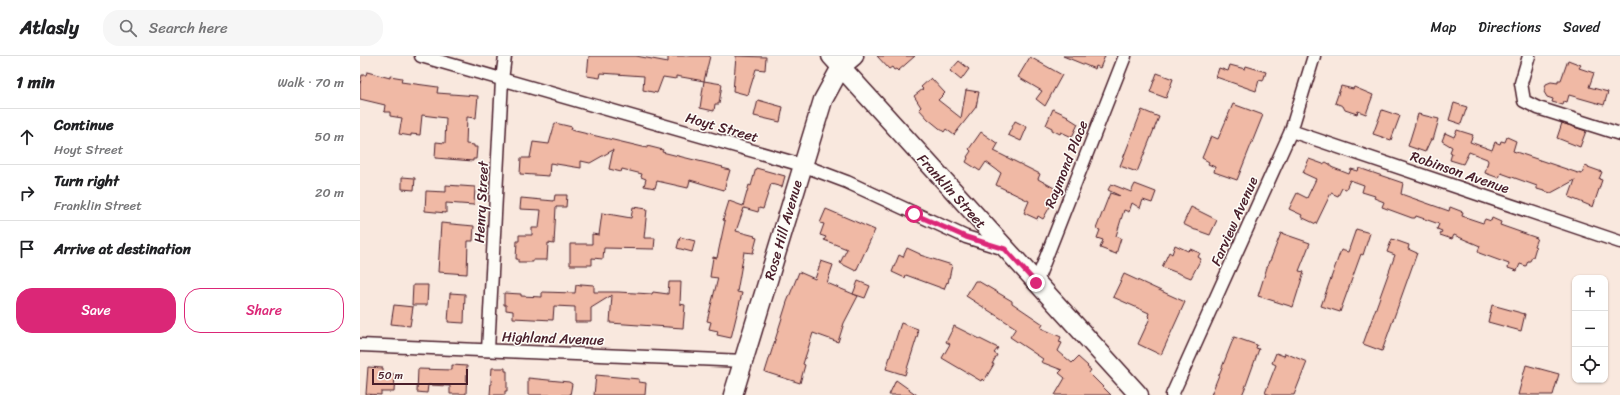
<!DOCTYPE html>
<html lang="en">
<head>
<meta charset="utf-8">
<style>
	body { margin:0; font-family:Sriracha,sans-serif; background:#f6f6f6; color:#202124 }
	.controls { position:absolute; right:12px; bottom:12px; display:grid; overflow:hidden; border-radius:8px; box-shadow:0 1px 3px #0004 }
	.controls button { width:36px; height:36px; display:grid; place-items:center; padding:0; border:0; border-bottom:1px solid #e0e0e0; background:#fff; color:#202124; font:20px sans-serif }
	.scale { position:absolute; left:12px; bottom:10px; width:96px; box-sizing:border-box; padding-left:4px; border:2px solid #4a1f2b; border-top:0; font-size:11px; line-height:14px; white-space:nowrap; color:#4a1f2b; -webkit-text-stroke:3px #fdfcf7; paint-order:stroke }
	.stop { position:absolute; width:12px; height:12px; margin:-9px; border:3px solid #db2777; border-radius:50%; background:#fff }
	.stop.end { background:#db2777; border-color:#fff; box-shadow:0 1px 4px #0008 }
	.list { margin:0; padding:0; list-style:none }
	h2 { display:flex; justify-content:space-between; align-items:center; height:52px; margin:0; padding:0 16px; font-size:17px }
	h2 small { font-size:13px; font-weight:400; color:#757577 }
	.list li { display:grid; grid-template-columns:26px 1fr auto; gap:12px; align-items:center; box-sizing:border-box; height:56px; padding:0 16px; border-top:1px solid #e0e0e0 }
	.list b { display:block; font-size:15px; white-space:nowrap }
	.list p { margin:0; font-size:13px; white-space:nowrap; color:#757577 }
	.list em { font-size:13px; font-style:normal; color:#757577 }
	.actions { display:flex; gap:8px; padding:12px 16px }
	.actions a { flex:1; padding:9px 0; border:1px solid #db2777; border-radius:16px; text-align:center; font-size:14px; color:#db2777 }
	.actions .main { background:#db2777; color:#fff }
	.icon { flex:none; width:22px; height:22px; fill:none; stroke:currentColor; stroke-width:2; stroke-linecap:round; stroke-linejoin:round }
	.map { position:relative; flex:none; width:1260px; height:339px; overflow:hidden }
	header { display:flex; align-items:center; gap:24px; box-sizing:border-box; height:56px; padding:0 20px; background:#fff; border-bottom:1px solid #e0e0e0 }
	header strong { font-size:19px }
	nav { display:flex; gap:22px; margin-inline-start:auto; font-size:14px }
	.search { width:280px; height:36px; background:#f6f6f6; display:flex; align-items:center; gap:10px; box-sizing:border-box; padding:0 14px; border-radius:16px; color:#757577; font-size:15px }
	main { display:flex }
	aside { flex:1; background:#fff }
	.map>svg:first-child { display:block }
	.building { fill:#f0b9a5; stroke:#4a1f2b }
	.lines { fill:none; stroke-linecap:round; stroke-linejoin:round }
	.street-casing { stroke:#4a1f2b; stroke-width:15 }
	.secondary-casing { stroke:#4a1f2b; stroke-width:21 }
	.street { stroke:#fdfcf7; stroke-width:12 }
	.secondary { stroke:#fdfcf7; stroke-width:18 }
	.route { stroke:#db2777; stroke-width:5 }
	.labels { text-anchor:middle; stroke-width:3; stroke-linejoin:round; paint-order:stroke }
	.street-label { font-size:14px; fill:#4a1f2b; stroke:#fdfcf7 }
</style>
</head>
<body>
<header>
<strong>Atlasly</strong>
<div class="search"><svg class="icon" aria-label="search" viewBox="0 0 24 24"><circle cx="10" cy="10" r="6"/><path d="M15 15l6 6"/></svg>Search here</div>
<nav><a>Map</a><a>Directions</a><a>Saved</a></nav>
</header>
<main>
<aside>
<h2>1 min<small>Walk · 70 m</small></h2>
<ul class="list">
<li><svg class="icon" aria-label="ahead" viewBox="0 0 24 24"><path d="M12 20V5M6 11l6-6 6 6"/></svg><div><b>Continue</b><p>Hoyt Street</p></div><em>50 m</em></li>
<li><svg class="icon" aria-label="right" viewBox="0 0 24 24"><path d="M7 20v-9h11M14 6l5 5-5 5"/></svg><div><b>Turn right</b><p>Franklin Street</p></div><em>20 m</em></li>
<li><svg class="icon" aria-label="arrive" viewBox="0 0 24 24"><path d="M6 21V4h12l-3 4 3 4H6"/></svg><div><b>Arrive at destination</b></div></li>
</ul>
<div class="actions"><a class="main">Save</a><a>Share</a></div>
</aside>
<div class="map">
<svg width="1260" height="339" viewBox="0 0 1260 339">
	<rect width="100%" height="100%" fill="#f9e8de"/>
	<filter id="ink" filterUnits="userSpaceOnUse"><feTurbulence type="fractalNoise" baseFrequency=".025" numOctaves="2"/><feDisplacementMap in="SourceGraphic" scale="8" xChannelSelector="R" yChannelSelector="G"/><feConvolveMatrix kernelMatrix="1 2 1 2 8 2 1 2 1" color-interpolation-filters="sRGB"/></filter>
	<g filter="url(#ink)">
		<g class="building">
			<polygon points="229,0 276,0 308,6 308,0 350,0 344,25 362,28 359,48 355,48 354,55 340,52 344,25 316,20 316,23 303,21 297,37 283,34 284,20 241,17 240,22 227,20"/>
			<polygon points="376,0 406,1 405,14 396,13 388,39 373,35"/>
			<polygon points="517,0 555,0 538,15 536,13 534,14 532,11 529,13"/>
			<polygon points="703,0 745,0 740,12 736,10 735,13"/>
			<polygon points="670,1 702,19 685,50 676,43 682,35 658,21"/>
			<polygon points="1208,4 1221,9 1219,12 1234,17 1229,31 1248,36 1244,49 1209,39 1207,46 1204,45 1203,49 1192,46 1193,43 1187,41 1184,36 1186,28 1191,26 1198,27 1198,24 1201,24"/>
			<polygon points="599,5 609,13 601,24 590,15"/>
			<polygon points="870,9 885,13 886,10 906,16 903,25 899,24 896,35 856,21 859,12 868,15"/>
			<polygon points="7,16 30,22 30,20 42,22 41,26 78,31 77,37 118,40 116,62 107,61 106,88 114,89 114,91 117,91 116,103 113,103 113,105 75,102 76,86 85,87 86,62 62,59 60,79 51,78 51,80 39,78 42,62 30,60 30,56 24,56 25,49 0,43 0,28 2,19 6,19"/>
			<polygon points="797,17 813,23 806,42 790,36"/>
			<polygon points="571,22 585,37 578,44 601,62 606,34 619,36 616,51 594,79 586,73 584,76 568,63 559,53 561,51 554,40 563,33 561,31"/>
			<polygon points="981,30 993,33 994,31 1013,39 1006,58 998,55 997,58 985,54 983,50 975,47"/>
			<polygon points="398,44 423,51 420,66 394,60"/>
			<polygon points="1094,47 1107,51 1101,68 1089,64"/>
			<polygon points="873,48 903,59 877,124 854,116 855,111 848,108 849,106 842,102 851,80 858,83"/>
			<polygon points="693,53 708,60 707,61 718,68 712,81 701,76 700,78 692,74 692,72 686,69"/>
			<polygon points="782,54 799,61 777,116 760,110"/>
			<polygon points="1022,54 1040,60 1031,84 1013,78"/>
			<polygon points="1058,58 1079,63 1073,84 1071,83 1065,96 1048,90"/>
			<polygon points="655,65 667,71 661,85 648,79"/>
			<polygon points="195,67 212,71 211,74 287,92 287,90 303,94 302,96 363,111 362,112 370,114 364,134 330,124 328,132 297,125 295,132 284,130 286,123 281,121 282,118 262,113 261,116 249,113 253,94 230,107 221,105 221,112 190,107 189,120 160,118 161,102 170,102 173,86 189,88"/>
			<polygon points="1202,67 1226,75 1220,91 1197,82"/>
			<polygon points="1097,74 1113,79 1110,86 1132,94 1135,86 1140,88 1141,85 1145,86 1147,81 1156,85 1153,95 1218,117 1222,118 1225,110 1242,116 1239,123 1242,124 1233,151 1209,141 1215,124 1191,137 1177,133 1177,130 1141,117 1139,122 1125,117 1128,105 1127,103 1109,96 1103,108 1090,104 1092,97 1090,96 1092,91 1082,85 1085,77 1094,81"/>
			<polygon points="621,76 638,88 634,95 680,118 678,123 696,133 693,139 695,140 691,146 692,147 683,163 678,160 677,163 664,157 669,145 636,129 641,117 626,106 620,115 606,106 608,102 607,101 611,95 609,93"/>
			<polygon points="949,103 963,108 966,106 971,109 971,111 989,118 991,113 998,115 999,112 1043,127 1041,138 1089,155 1090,151 1103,156 1102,160 1123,167 1125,163 1131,165 1132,162 1141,166 1140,169 1177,182 1174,190 1176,191 1173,201 1172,201 1170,205 1168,205 1166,210 1160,208 1157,215 1148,212 1149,208 1119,197 1118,195 1120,190 1094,179 1092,183 1080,179 1082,175 1077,173 1079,168 1056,160 1055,162 1052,162 1022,151 1024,146 1014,142 1015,140 1002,136 1004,129 990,124 986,133 982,132 978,140 971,137 956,168 941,161 942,159 929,153 937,137 947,142 956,123 943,117"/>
			<polygon points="396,112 425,120 422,131 411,128 403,153 399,152 398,156 384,152 376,175 395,180 394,181 397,182 393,197 384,196 377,236 382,237 371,282 357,279 358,275 349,273 351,266 347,265 358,222 350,221 353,201 357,202 365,165 363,164 369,145 383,150 389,129 391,130"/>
			<polygon points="42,121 55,122 54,134 42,133"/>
			<polygon points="751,128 771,136 775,128 796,136 792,147 783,144 780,152 772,147 769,156 764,154 756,180 761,182 756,198 740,192 743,184 737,182 740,174 736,173 750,137 760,140 748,134"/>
			<polygon points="86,129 115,131 114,149 86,147 86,157 65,155 66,135 86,136"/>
			<polygon points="195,139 207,139 206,151 196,151 194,188 188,187 187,204 173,204 173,206 158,206 158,203 156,203 157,185 159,185 159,179 172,179 172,172 179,172 181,154 160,153 161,142 194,145"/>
			<polygon points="273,151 287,153 284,182 295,182 294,193 244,192 243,203 232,202 232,209 210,209 210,188 232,188 232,178 239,179 242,157 271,162"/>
			<polygon points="831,151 857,164 850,179 836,174 835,174 823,168"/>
			<polygon points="466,153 515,174 496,215 480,207 487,193 464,184 466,181 460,179 464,168 460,167"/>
			<polygon points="81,167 114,170 113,185 108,185 107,218 78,216"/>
			<polygon points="996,173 1010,177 1003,199 1001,198 980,256 961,250 981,194 988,196"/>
			<polygon points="921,177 950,187 939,215 944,216 933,251 898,240 909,205 910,205"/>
			<polygon points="320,181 335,185 332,196 317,192"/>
			<polygon points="1032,183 1049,189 1048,193 1057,197 1022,295 1003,288 1035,199 1027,196"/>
			<polygon points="815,189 828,195 830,193 840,197 838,201 841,203 831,222 802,211 809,196 812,198"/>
			<polygon points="547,192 560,198 560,199 592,209 588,227 587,226 584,233 546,219 545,222 532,216 539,199 543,201"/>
			<polygon points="461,205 473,209 467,227 498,240 484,267 478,286 453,277 443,308 445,309 440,327 405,316 427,246 439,216 455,223"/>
			<polygon points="764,218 825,246 801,299 778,288 790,262 788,260 789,257 753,241"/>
			<polygon points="498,225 510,230 505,242 493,238"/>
			<polygon points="615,225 618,225 652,245 652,247 683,268 681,272 701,281 699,286 702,287 698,295 712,307 718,301 728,310 727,311 731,314 729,317 751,339 695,339 705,322 699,317 702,314 681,306 683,303 650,281 656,272 606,240"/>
			<polygon points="309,226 321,226 320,248 325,249 323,272 250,267 252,239 231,252 231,266 215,266 215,251 194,250 193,264 153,262 153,255 146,254 146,249 144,249 144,237 161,238 161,240 182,241 182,236 215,237 216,229 221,230 221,228 234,229 234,236 258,236 292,238 293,236 308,238"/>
			<polygon points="53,229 68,229 67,249 52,249"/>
			<polygon points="90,237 105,238 104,267 88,266"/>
			<polygon points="34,249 53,251 50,270 31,268"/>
			<polygon points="1132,249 1165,258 1161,275 1128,266"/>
			<polygon points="541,267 558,273 557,275 558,278 545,319 526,313"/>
			<polygon points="594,270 638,292 634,297 637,299 632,308 634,308 624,325 622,323 621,325 582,302 590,288 586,286"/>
			<polygon points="874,281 897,289 896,292 899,293 885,332 882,339 851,339"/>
			<polygon points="916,297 924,300 925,297 947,306 934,339 911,339 905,337 916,309 912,307"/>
			<polygon points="92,309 107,310 106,338 90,338 90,330 68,329 67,337 57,336 58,313 92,314"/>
			<polygon points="1166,309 1199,318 1193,339 1158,339"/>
			<polygon points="8,311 23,312 23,318 35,318 34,336 21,336 21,339 6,338"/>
			<polygon points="132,312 145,312 145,315 147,315 147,335 145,335 145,339 130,339"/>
			<polygon points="236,319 279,323 279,326 286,327 285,339 234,339"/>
			<polygon points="168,322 209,326 212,328 210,339 168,339"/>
			<polygon points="536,324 557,339 529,339"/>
		</g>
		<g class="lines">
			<defs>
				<g id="street">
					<polyline points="61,0 442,109 487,126 606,181 645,193"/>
					<polyline points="1169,0 1161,27 1164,45 1178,52 1260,78"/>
					<polyline points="931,75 1260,186"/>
					<polyline points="676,227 765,0"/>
					<polyline points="0,289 385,305"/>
					<polyline points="128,294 142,24 145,0"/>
					<polyline points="812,339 931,75 954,0"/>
				</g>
				<g id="secondary">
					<polyline points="471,0 779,339"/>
					<polyline points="373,339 463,44 481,11 494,0"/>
				</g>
			</defs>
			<use href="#street" class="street-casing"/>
			<use href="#secondary" class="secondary-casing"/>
			<use href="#street" class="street"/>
			<use href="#secondary" class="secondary"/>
		</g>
	</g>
	<g class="lines" filter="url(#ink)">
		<polyline class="route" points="554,158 606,181 645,193 676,227"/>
	</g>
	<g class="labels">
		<g class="street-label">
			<text transform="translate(362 71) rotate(16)" y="5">Hoyt Street</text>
			<text transform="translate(706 108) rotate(-68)" y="5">Raymond Place</text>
			<text transform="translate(1100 116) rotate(19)" y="5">Robinson Avenue</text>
			<text transform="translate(592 135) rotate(48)" y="5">Franklin Street</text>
			<text transform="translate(121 146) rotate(-87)" y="5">Henry Street</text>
			<text transform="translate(874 165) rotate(-66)" y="5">Farview Avenue</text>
			<text transform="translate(423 174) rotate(-74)" y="5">Rose Hill Avenue</text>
			<text transform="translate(193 282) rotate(2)" y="5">Highland Avenue</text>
		</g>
	</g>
</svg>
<div class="controls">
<button>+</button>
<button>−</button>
<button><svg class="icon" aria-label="locate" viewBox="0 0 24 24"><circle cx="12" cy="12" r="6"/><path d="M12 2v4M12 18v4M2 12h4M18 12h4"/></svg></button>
</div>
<div class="scale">50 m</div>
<div class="stop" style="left:554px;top:158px"></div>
<div class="stop end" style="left:676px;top:227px"></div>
</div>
</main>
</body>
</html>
